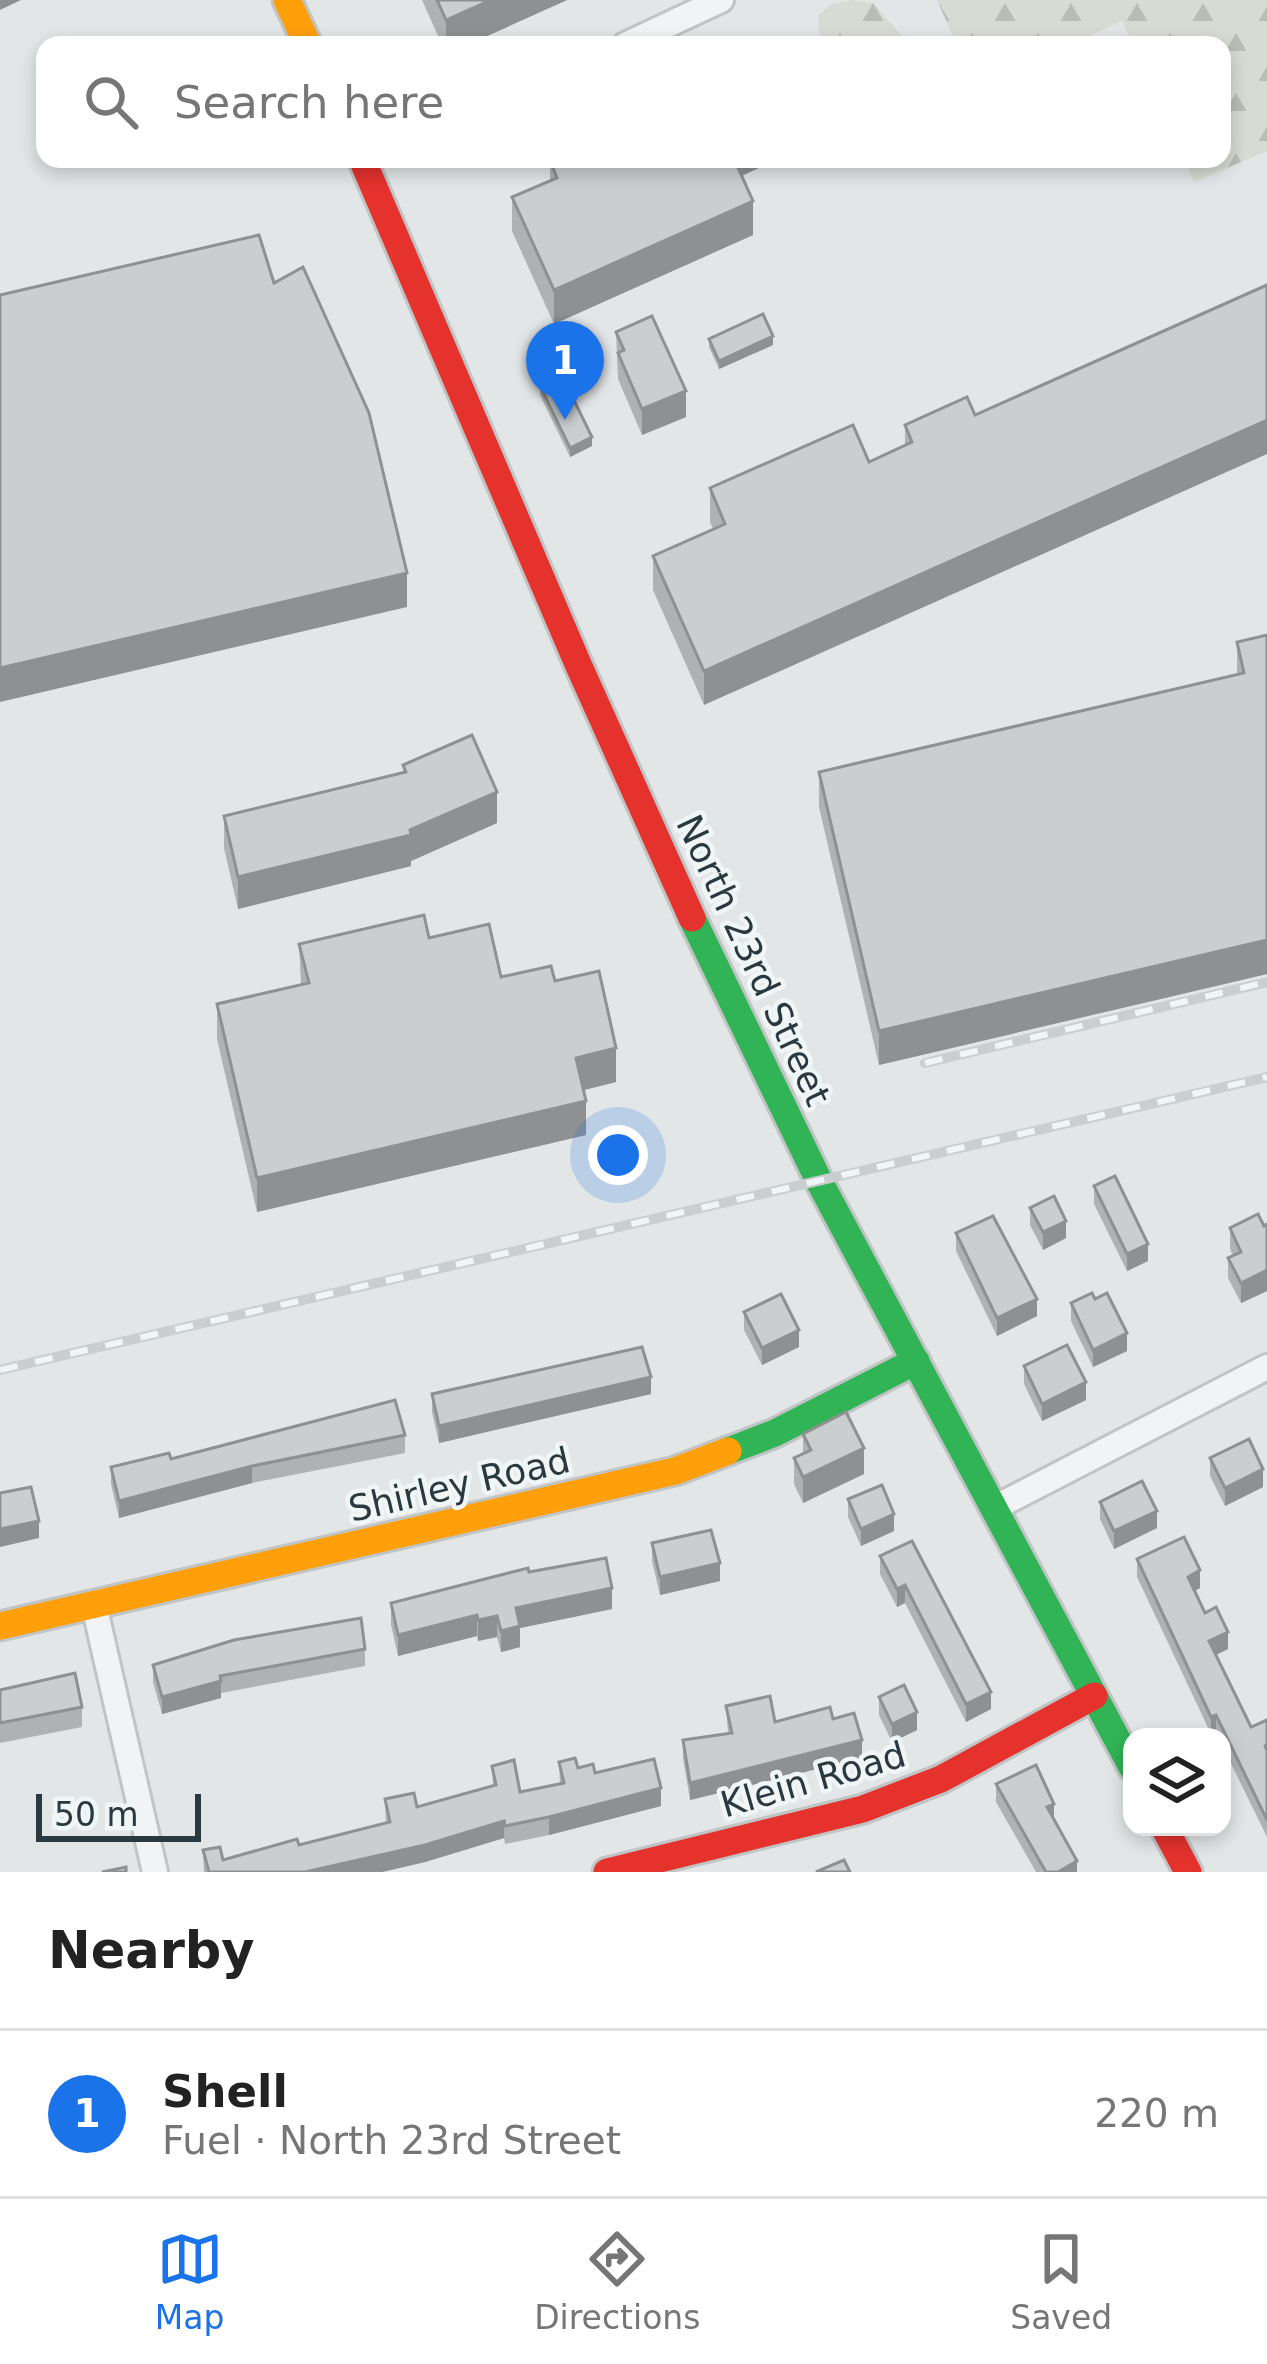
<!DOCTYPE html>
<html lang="en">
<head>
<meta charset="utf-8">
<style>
	body { margin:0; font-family:"DejaVu Sans",sans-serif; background:#f6f6f6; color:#222 }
	.controls { position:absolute; right:36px; bottom:36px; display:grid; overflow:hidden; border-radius:24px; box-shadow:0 6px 18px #0003 }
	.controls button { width:108px; height:108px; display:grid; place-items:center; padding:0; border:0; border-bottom:3px solid #e0e0e0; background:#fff; color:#222; font:60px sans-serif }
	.scale { position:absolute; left:36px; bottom:30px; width:165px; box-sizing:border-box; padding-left:12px; border:6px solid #2a3940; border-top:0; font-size:33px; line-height:42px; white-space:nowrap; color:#2a3940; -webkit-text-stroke:9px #f0f5f6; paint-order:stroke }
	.you { position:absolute; left:618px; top:1155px; width:42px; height:42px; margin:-30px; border:9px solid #fff; border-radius:50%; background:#1a73e8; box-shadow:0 0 0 18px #1a73e833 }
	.badge { display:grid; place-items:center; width:78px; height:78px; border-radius:50%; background:#1a73e8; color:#fff; font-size:39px; font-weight:700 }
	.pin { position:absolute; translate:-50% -99px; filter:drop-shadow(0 3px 6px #0008) }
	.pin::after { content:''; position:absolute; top:63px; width:42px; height:36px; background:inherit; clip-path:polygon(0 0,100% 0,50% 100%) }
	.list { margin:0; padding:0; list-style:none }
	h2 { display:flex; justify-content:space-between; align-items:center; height:156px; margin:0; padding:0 48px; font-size:51px }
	h2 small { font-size:39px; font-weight:400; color:#767676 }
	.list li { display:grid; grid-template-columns:78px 1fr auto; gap:36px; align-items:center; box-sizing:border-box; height:168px; padding:0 48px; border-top:3px solid #e0e0e0 }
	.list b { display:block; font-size:45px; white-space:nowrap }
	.list p { margin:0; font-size:39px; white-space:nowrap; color:#767676 }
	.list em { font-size:39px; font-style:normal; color:#767676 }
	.icon { flex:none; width:66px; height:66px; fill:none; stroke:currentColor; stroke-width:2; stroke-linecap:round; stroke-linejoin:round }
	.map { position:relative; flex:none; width:1267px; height:1872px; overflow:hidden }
	.search { position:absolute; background:#fff; box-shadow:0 6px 18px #0003; left:36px; right:36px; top:36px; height:132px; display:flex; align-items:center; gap:30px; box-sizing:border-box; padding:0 42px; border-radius:24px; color:#767676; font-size:45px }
	.sheet { height:324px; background:#fff }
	nav { display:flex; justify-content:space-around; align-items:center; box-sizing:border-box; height:168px; border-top:3px solid #e0e0e0; background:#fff; font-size:33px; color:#767676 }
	nav a { display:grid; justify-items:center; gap:6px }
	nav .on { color:#1a73e8 }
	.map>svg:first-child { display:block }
	.forest { fill:url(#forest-firs) }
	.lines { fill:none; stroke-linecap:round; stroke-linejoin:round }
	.street-casing { stroke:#c1c4c5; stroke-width:30 }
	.fast-casing { stroke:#c1c4c5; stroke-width:33 }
	.slow-casing { stroke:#c1c4c5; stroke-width:33 }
	.jam-casing { stroke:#c1c4c5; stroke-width:33 }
	.street { stroke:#f1f3f4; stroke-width:24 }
	.fast { stroke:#30b455; stroke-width:27 }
	.slow { stroke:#ff9f0a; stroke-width:27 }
	.jam { stroke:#e5322d; stroke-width:27 }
	.rail-casing { stroke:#cbcecf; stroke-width:10 }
	.rail { stroke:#f0f5f6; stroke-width:6; stroke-dasharray:18; stroke-linecap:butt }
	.wall { fill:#afb1b2 }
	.shaded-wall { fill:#8e9091 }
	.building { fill:#cbcecf; stroke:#8e9091; stroke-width:3 }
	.labels { text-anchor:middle; stroke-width:9; stroke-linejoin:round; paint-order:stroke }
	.street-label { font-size:36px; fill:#2a3940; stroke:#f0f5f6 }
</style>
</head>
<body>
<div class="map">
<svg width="1267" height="1872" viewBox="0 0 1267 1872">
	<defs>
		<pattern id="forest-firs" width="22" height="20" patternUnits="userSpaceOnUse" patternTransform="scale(3)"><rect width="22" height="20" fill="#d6dcd3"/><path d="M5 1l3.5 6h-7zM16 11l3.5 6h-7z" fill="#b8beb6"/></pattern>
	</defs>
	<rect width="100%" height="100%" fill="#e3e6e7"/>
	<g class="forest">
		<polygon points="851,0 873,3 910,45 820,45 818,15 831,5"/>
		<polygon points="937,0 1267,0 1267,151 1194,182 1184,159 1222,159 1222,45 1133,45 1122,21 1070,45 957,45"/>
	</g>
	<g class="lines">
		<defs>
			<g id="street">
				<polyline points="625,45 721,0"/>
				<polyline points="996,1507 1267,1367"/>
				<polyline points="94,1605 155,1872"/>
			</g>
			<g id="fast">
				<polyline points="692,918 819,1181 1132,1767"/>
				<polyline points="728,1451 775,1433 916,1361"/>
			</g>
			<g id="slow">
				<polyline points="287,0 308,45"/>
				<polyline points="0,1626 675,1471 728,1451"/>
			</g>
			<g id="jam">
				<polyline points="362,159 578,664 692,918"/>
				<polyline points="1164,1827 1188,1872"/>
				<polyline points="607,1872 863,1809 941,1779 1094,1696"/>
			</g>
		</defs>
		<use href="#street" class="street-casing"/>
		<use href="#fast" class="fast-casing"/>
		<use href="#slow" class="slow-casing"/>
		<use href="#jam" class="jam-casing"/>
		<use href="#street" class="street"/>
		<use href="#fast" class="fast"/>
		<use href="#slow" class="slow"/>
		<use href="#jam" class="jam"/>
		<defs>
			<g id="rail">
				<polyline points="925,1063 1267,982"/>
				<polyline points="0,1370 1267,1077"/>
			</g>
		</defs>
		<use href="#rail" class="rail-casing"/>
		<use href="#rail" class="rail"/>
	</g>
	<g class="wall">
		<polygon points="422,0 567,0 467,45 442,45"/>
		<polygon points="761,159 761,167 742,176 753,235 554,324 512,231 512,197 550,181 550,160"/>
		<polygon points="616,332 686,417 642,435 618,379"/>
		<polygon points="709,339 773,345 719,369 709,347"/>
		<polygon points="540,386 592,446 570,457 540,395"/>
		<polygon points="967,397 704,705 653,590 653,556 713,529 710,522 710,488 869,462 905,446 905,425"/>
		<polygon points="1267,635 1267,974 879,1065 819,807 819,772 1237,674 1237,642"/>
		<polygon points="403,765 497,823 411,861 411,866 238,909 224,848 224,816 403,772"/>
		<polygon points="429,938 501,977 555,981 616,1082 583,1090 586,1135 257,1212 217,1039 217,1004 301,985 299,944"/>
		<polygon points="1094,1186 1148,1261 1127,1271 1094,1204"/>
		<polygon points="1030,1208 1066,1238 1043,1250 1030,1225"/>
		<polygon points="1267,1224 1267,1291 1241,1303 1228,1278 1228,1258 1233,1256 1230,1249 1230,1228"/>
		<polygon points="956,1233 1037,1316 997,1336 956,1251"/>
		<polygon points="1071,1303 1127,1351 1093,1367 1071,1321"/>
		<polygon points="744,1312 799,1347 762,1365 744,1330"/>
		<polygon points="1024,1366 1086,1400 1042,1421 1024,1384"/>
		<polygon points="432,1394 651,1394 439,1443 432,1412"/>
		<polygon points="803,1434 864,1474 803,1503 794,1484 794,1458 803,1454"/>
		<polygon points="405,1435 405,1453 252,1483 119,1518 111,1484 111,1467"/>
		<polygon points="1210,1458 1263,1487 1225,1506 1210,1476"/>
		<polygon points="848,1499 894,1531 861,1546 848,1517"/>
		<polygon points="1100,1502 1157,1528 1114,1549 1100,1519"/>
		<polygon points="652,1543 720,1581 660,1595 652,1561"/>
		<polygon points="880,1556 991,1692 991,1709 966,1722 905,1603 897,1607 880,1574"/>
		<polygon points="1137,1559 1200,1588 1195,1591 1205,1613 1228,1649 1216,1655 1251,1727 1267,1720 1267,1837 1222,1745 1222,1737 1218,1737 1216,1732 1211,1734 1137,1577"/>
		<polygon points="529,1572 612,1609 520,1628 520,1647 501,1652 497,1637 478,1641 477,1636 398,1656 391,1625 391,1603"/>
		<polygon points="365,1649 365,1666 221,1693 221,1698 162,1714 153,1682 153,1665"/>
		<polygon points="0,1690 82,1707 82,1727 0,1743"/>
		<polygon points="879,1697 917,1730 892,1742 879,1715"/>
		<polygon points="726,1706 775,1722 833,1719 862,1758 690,1800 683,1758 683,1740 728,1733"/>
		<polygon points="559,1762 595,1773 661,1806 549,1835 505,1844 504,1838 425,1862 382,1872 204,1872 203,1850 223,1860 299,1845 386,1823 385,1799 417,1807 493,1786 492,1766 520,1792 560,1784"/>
		<polygon points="996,1784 1054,1821 1077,1872 1036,1872 996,1802"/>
	</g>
	<g class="shaded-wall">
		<polygon points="0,0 21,0 0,10"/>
		<polygon points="491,0 567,0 467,45 446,45 446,20"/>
		<polygon points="729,159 761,159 761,167 729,181"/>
		<polygon points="753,201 753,235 554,324 554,290"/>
		<polygon points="773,336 773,345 719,369 719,361"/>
		<polygon points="686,391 686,417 642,435 642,409"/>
		<polygon points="1267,420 1267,454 704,705 704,671"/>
		<polygon points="592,437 592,446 570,457 570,448"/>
		<polygon points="407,573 407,607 0,702 0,668"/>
		<polygon points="497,792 497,823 411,861 411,866 238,909 238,877 410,830"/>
		<polygon points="1267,940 1267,974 879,1065 879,1031"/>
		<polygon points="616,1048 616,1082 576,1092 576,1058"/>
		<polygon points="586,1101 586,1135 257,1212 257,1178"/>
		<polygon points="1066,1221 1066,1238 1043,1250 1043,1232"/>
		<polygon points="1148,1244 1148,1261 1127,1271 1127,1254"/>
		<polygon points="1267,1258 1267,1291 1241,1303 1241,1283"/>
		<polygon points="1037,1299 1037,1316 997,1336 997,1318"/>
		<polygon points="799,1330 799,1347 762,1365 762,1348"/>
		<polygon points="1127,1333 1127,1351 1093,1367 1093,1350"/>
		<polygon points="651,1377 651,1394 439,1443 439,1426"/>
		<polygon points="1086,1382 1086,1400 1042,1421 1042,1404"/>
		<polygon points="864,1448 864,1474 803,1503 803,1477"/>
		<polygon points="252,1466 252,1483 119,1518 119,1501"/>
		<polygon points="1263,1469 1263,1487 1225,1506 1225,1488"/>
		<polygon points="1157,1511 1157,1528 1114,1549 1114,1531"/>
		<polygon points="894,1514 894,1531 861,1546 861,1529"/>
		<polygon points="39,1521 39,1538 0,1547 0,1529"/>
		<polygon points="720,1563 720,1581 660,1595 660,1577"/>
		<polygon points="1200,1570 1200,1588 1188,1594 1188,1577"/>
		<polygon points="905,1585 905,1603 897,1607 897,1589"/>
		<polygon points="612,1588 612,1609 520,1628 520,1647 501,1652 501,1631 516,1608"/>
		<polygon points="477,1615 477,1636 398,1656 398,1635"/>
		<polygon points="497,1616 497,1637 478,1641 478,1620"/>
		<polygon points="1228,1632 1228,1649 1209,1658 1209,1641"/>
		<polygon points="221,1681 221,1698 162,1714 162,1697"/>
		<polygon points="991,1692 991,1709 966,1722 966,1704"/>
		<polygon points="917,1712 917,1730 892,1742 892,1724"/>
		<polygon points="1216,1715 1216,1732 1211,1734 1211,1717"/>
		<polygon points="862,1740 862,1758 690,1800 690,1783"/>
		<polygon points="661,1788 661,1806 549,1835 549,1817"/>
		<polygon points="1054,1804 1054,1821 1047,1807"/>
		<polygon points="504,1821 504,1838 425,1862 382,1872 305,1872"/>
		<polygon points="1077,1861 1077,1872 1058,1872"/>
	</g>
	<g class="building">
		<polygon points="437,0 491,0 446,20"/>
		<polygon points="553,159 734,159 753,201 554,290 512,197 557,178 550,160"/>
		<polygon points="259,235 274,283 303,267 369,413 407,573 0,668 0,295"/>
		<polygon points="1267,285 1267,420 704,671 653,556 725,524 710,488 853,425 869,462 912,442 905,425 967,397 975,415"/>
		<polygon points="763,314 773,336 719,361 709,339"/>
		<polygon points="652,316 686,391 642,409 618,353 624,350 616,332"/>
		<polygon points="562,376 592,437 570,448 540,386"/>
		<polygon points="1267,635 1267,940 879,1031 819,772 1244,673 1237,642"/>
		<polygon points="472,735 497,792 410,830 411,835 238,877 224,816 406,772 403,765"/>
		<polygon points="424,915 429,938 489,924 501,977 551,966 555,981 599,971 616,1048 576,1058 586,1101 257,1178 217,1004 309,983 299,944"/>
		<polygon points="1115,1176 1148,1244 1127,1254 1094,1186"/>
		<polygon points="1054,1196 1066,1221 1043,1232 1030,1208"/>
		<polygon points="1258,1214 1264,1226 1267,1224 1267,1270 1241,1283 1228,1258 1241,1252 1230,1228"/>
		<polygon points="993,1216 1037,1299 997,1318 956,1233"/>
		<polygon points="1092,1293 1095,1299 1107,1293 1127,1333 1093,1350 1071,1303"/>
		<polygon points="781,1294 799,1330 762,1348 744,1312"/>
		<polygon points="1067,1345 1086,1382 1042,1404 1024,1366"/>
		<polygon points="642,1347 651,1377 439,1426 432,1394"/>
		<polygon points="395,1400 405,1435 252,1466 119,1501 111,1467 169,1453 171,1459"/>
		<polygon points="846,1412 864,1448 803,1477 794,1458 811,1450 803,1434"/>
		<polygon points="1249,1439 1263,1469 1225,1488 1210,1458"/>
		<polygon points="1142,1481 1157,1511 1114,1531 1100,1502"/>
		<polygon points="882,1485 894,1514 861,1529 848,1499"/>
		<polygon points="31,1487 39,1521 0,1529 0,1493"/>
		<polygon points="711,1530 720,1563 660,1577 652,1543"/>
		<polygon points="1184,1537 1200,1570 1188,1577 1205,1613 1216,1607 1228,1632 1209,1641 1251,1727 1267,1720 1267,1744 1265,1746 1267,1751 1267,1820 1216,1715 1211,1717 1137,1559"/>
		<polygon points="912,1541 991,1692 966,1704 905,1585 897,1589 880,1556"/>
		<polygon points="606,1558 612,1588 516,1608 520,1626 501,1631 497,1616 478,1620 477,1615 398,1635 391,1603 528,1568 529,1572"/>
		<polygon points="361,1618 365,1649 220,1676 221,1681 162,1697 153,1665 234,1640"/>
		<polygon points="75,1673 82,1707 0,1723 0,1690"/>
		<polygon points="904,1685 917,1712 892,1724 879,1697"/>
		<polygon points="770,1696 775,1722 830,1707 833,1719 854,1713 862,1740 690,1783 683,1740 732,1733 726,1706"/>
		<polygon points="575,1758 578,1768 593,1764 595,1773 654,1759 661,1788 549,1817 505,1826 504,1821 425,1845 305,1872 209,1872 203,1850 220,1847 223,1860 297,1839 299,1845 390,1822 385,1799 414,1793 417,1807 496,1785 492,1766 514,1760 520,1792 564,1783 559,1762"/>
		<polygon points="1036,1765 1054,1804 1047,1807 1077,1861 1058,1872 1046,1872 996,1784"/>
		<polygon points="844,1860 850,1872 816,1872"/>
		<polygon points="126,1867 126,1872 102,1872"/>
	</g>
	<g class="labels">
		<g class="street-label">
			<text transform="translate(754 960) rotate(65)" y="13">North 23rd Street</text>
			<text transform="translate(459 1484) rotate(-13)" y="13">Shirley Road</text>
			<text transform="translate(813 1779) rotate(-16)" y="13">Klein Road</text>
		</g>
	</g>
</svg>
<div class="controls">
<button><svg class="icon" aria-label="layers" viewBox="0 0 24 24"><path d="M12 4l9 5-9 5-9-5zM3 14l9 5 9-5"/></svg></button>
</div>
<div class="scale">50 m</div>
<div class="you"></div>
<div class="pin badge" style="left:565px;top:420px">1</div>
<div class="search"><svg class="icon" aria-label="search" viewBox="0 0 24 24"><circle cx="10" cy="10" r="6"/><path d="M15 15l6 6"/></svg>Search here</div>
</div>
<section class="sheet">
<h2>Nearby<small></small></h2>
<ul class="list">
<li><span class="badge">1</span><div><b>Shell</b><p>Fuel · North 23rd Street</p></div><em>220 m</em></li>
</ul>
</section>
<nav>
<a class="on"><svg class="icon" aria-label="map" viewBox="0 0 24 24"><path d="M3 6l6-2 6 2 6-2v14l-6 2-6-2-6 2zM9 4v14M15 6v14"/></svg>Map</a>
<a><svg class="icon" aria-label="directions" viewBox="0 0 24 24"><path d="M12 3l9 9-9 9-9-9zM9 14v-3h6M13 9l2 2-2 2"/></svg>Directions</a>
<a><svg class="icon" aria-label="saved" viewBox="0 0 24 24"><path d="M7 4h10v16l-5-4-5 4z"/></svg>Saved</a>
</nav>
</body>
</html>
